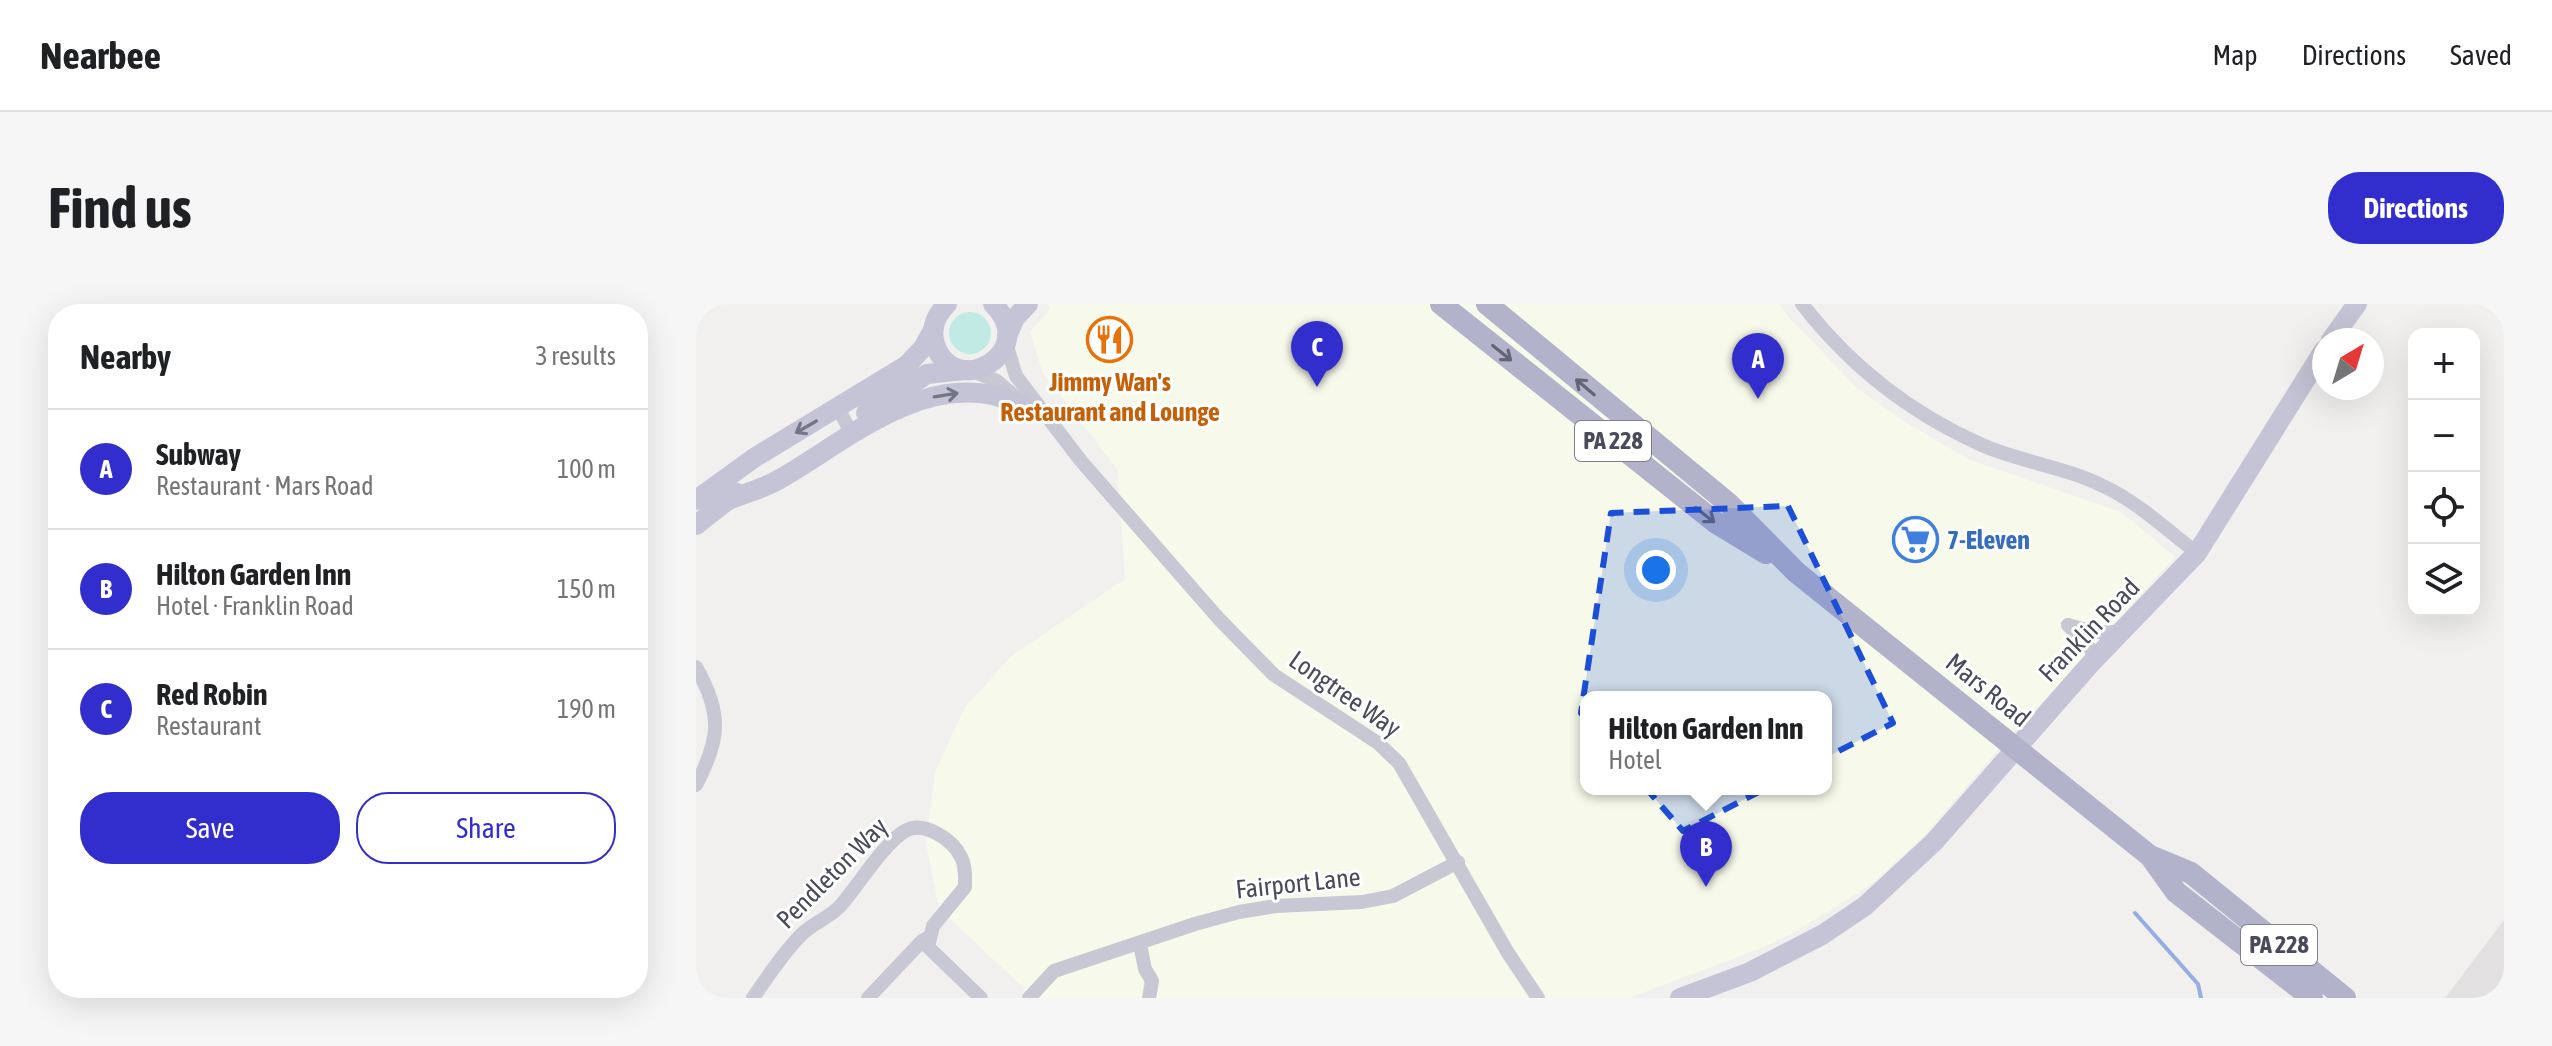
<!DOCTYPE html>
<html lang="en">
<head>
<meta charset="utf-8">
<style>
	body { margin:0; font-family:"Asap Condensed",sans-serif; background:#f6f6f6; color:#202124 }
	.controls { position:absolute; right:24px; top:24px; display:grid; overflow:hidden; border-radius:16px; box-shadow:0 8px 32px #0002 }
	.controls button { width:72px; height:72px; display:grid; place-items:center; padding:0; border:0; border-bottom:2px solid #e0e0e0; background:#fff; color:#202124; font:40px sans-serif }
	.compass { position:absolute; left:1616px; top:24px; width:72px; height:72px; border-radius:50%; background:#fff; box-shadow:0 8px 32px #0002; rotate:38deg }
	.you { position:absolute; left:960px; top:266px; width:28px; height:28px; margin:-20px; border:6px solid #fff; border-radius:50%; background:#1a73e8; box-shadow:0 0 0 12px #1a73e833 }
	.badge { display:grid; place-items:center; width:52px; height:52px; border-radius:50%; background:#322dcd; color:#fff; font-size:26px; font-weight:700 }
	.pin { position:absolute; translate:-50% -66px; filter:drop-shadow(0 2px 4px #0008) }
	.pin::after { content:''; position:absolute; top:42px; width:28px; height:24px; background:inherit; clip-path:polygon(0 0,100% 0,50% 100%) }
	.popup { position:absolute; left:884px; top:387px; width:252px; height:104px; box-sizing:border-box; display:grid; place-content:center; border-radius:16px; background:#fff; filter:drop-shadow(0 2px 6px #0005); font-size:26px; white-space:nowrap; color:#757577 }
	.popup b { font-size:30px; color:#202124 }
	.popup::after { content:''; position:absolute; left:50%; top:100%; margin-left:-16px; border:16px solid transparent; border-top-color:#fff }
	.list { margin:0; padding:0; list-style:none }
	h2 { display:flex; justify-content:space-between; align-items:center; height:104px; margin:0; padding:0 32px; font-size:34px }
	h2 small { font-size:26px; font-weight:400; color:#757577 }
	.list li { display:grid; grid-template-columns:52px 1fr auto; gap:24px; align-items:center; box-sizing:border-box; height:120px; padding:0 32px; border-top:2px solid #e0e0e0 }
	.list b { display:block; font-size:30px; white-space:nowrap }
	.list p { margin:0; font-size:26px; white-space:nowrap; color:#757577 }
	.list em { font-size:26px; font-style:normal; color:#757577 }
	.actions { display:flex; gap:16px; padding:24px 32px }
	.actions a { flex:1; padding:18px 0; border:2px solid #322dcd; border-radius:32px; text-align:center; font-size:28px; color:#322dcd }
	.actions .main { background:#322dcd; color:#fff }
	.icon { flex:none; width:44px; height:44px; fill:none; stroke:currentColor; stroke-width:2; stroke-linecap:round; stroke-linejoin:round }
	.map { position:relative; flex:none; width:1808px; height:694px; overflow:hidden; border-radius:32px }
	header { display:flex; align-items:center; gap:48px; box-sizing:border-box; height:112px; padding:0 40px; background:#fff; border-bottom:2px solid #e0e0e0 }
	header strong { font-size:38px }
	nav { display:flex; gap:44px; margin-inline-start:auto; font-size:28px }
	.intro { display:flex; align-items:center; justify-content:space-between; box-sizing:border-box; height:192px; padding:0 48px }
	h1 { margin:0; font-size:56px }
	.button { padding:20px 36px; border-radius:32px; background:#322dcd; color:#fff; font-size:28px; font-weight:700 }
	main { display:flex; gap:48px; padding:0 48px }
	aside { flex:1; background:#fff; border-radius:32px; box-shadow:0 8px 32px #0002 }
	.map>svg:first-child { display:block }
	.commercial { fill:#f7faea; fill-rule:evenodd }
	.education { fill:#e2e0e0 }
	.green { fill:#c2eae4 }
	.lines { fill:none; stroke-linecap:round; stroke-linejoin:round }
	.stream { stroke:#94ade2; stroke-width:4 }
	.street { stroke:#c7c8d4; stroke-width:14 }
	.secondary { stroke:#c4c4d6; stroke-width:20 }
	.primary { stroke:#b2b3cb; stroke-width:22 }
	.oneway { stroke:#636476 }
	.oneway2 { stroke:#747585 }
	.marked { fill:#1d4ed8; fill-opacity:0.2; stroke:#1d4ed8; stroke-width:6; stroke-dasharray:16 10; stroke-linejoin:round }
	.labels { text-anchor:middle; stroke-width:6; stroke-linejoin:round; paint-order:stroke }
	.shield { fill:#fff; stroke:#80808c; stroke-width:2 }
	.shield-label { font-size:24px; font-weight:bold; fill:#494a5a }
	.food-label { font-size:26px; font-weight:bold; fill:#c56008; stroke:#fff }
	.shop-label { font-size:26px; font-weight:bold; fill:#366cbe; stroke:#fff; text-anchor:start }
	.street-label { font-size:26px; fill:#494a5a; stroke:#fff }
</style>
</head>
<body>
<header>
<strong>Nearbee</strong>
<nav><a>Map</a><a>Directions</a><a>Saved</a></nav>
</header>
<div class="intro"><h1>Find us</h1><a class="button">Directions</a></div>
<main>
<aside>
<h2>Nearby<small>3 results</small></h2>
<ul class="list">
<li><span class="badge">A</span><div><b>Subway</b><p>Restaurant · Mars Road</p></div><em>100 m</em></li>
<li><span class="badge">B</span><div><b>Hilton Garden Inn</b><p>Hotel · Franklin Road</p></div><em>150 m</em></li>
<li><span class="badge">C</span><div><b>Red Robin</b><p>Restaurant</p></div><em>190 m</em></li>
</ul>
<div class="actions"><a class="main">Save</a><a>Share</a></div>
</aside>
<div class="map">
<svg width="1808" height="694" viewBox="0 0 1808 694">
	<rect width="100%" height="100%" fill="#f1f0ef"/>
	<path class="commercial" d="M351,0H1083L1096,17L1161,84L1209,118L1274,156L1425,208L1479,253L1294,455L1228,532L1174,581L1104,625L1063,645L933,694H338L243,604L230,539L239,468L269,403L318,350L429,275L422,166L347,69L334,28L355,4ZM890,393H1130V485H890Z"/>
	<polygon class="education" points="1808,616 1808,694 1749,694"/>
	<circle class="green" cx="274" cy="29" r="21"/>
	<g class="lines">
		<polyline class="stream" points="1439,609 1502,680 1505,694"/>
		<g class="street">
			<path d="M1106,0C1154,62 1214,109 1286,141C1325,158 1369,163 1407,182C1442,198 1472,227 1501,249"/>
			<polyline points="310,39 320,72 385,157 523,315 578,371 682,439 703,459 812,649 842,694"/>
			<polyline points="274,66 301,77 325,98"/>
			<polyline points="142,104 151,121"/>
			<polyline points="1372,321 1397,328 1426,328"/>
			<polyline points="1372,321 1402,353"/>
			<path d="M0,363C26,409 25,434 0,481"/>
			<polyline points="444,640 449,665 456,677 453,694"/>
			<path d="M57,694C69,676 90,646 105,631C116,619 134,614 145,601C161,583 189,538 209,527C228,516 257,536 265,553C270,562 269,573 269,583L237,622L232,643L285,694"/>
			<polyline points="172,694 226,637 233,633"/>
			<polyline points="333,694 358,667 499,620 543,608 580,602 666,598 697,592 762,558"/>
		</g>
		<g class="secondary">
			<path d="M251,0C240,11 234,24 239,40C257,98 346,48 297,0"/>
			<polyline points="311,32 319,14 332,0"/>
			<polyline points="1635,36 1661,0"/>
			<polyline points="170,109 231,70 268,66"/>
			<polyline points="0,196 58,154 211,61 227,44 237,26"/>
			<path d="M30,197C47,190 66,185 82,176C146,140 217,75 296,91C309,94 320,99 332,104"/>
			<polyline points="0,221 41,189"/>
			<polyline points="984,694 1054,668 1126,631 1169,602 1238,538 1396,358 1501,249 1628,46"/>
		</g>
		<g class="primary">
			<polyline points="745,0 1019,218 1070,249"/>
			<polyline points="791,0 1033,200 1100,268 1454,552 1495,569 1649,694"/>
			<polyline points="1455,553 1480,588 1616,694"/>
		</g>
	</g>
	<defs><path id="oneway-shaft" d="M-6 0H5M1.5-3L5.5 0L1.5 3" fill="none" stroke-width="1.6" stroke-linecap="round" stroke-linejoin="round" transform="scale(2)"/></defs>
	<g class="oneway">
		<use href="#oneway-shaft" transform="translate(806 49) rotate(39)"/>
		<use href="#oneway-shaft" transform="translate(889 83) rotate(-140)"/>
		<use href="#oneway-shaft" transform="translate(1009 211) rotate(38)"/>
	</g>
	<g class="oneway2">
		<use href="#oneway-shaft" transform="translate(250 91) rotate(-9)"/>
		<use href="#oneway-shaft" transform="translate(110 123) rotate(150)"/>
	</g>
	<path class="marked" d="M1092,202L1197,419L987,527L885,409L915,209Z"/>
	<defs>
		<symbol id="restaurant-ring" viewBox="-11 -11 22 22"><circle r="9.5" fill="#fff" stroke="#e8710a" stroke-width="1.5"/><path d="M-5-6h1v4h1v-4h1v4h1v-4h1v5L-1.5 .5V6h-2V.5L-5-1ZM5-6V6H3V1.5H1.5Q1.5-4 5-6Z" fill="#e8710a"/></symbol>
		<symbol id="supermarket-ring" viewBox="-11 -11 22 22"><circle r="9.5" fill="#fff" stroke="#3f7fe0" stroke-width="1.5"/><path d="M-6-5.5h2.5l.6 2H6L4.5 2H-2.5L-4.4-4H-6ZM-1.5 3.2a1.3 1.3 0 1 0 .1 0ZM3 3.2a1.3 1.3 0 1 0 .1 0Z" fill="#3f7fe0"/></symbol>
	</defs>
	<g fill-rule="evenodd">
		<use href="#restaurant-ring" x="388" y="10" width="51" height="51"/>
		<use href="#supermarket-ring" x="1194" y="210" width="51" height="51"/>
	</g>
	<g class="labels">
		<g class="shield">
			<rect x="879" y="117" width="76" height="40" rx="6"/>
			<rect x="1545" y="621" width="76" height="40" rx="6"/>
		</g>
		<g class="shield-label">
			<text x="917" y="145">PA 228</text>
			<text x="1583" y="649">PA 228</text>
		</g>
		<g class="food-label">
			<text x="414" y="87">Jimmy Wan's<tspan x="414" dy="30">Restaurant and Lounge</tspan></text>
		</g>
		<g class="shop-label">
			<text x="1251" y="245">7-Eleven</text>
		</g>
		<g class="street-label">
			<text transform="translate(1393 326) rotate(-46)" y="9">Franklin Road</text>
			<text transform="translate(1292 386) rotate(39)" y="9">Mars Road</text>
			<text transform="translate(649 390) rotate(35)" y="9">Longtree Way</text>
			<text transform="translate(136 569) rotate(-45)" y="9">Pendleton Way</text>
			<text transform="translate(602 579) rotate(-6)" y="9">Fairport Lane</text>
		</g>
	</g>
</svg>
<div class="controls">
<button>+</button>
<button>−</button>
<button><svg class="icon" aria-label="locate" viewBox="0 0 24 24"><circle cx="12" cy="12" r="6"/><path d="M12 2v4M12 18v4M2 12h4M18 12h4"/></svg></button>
<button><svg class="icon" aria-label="layers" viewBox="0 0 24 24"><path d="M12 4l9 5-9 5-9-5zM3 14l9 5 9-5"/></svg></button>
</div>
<svg class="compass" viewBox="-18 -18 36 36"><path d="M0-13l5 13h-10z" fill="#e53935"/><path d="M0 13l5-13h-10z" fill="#757577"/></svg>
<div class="you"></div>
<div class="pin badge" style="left:1062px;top:95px">A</div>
<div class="pin badge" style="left:1010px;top:583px">B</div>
<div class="popup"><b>Hilton Garden Inn</b>Hotel</div>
<div class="pin badge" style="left:621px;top:83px">C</div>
</div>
</main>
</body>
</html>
